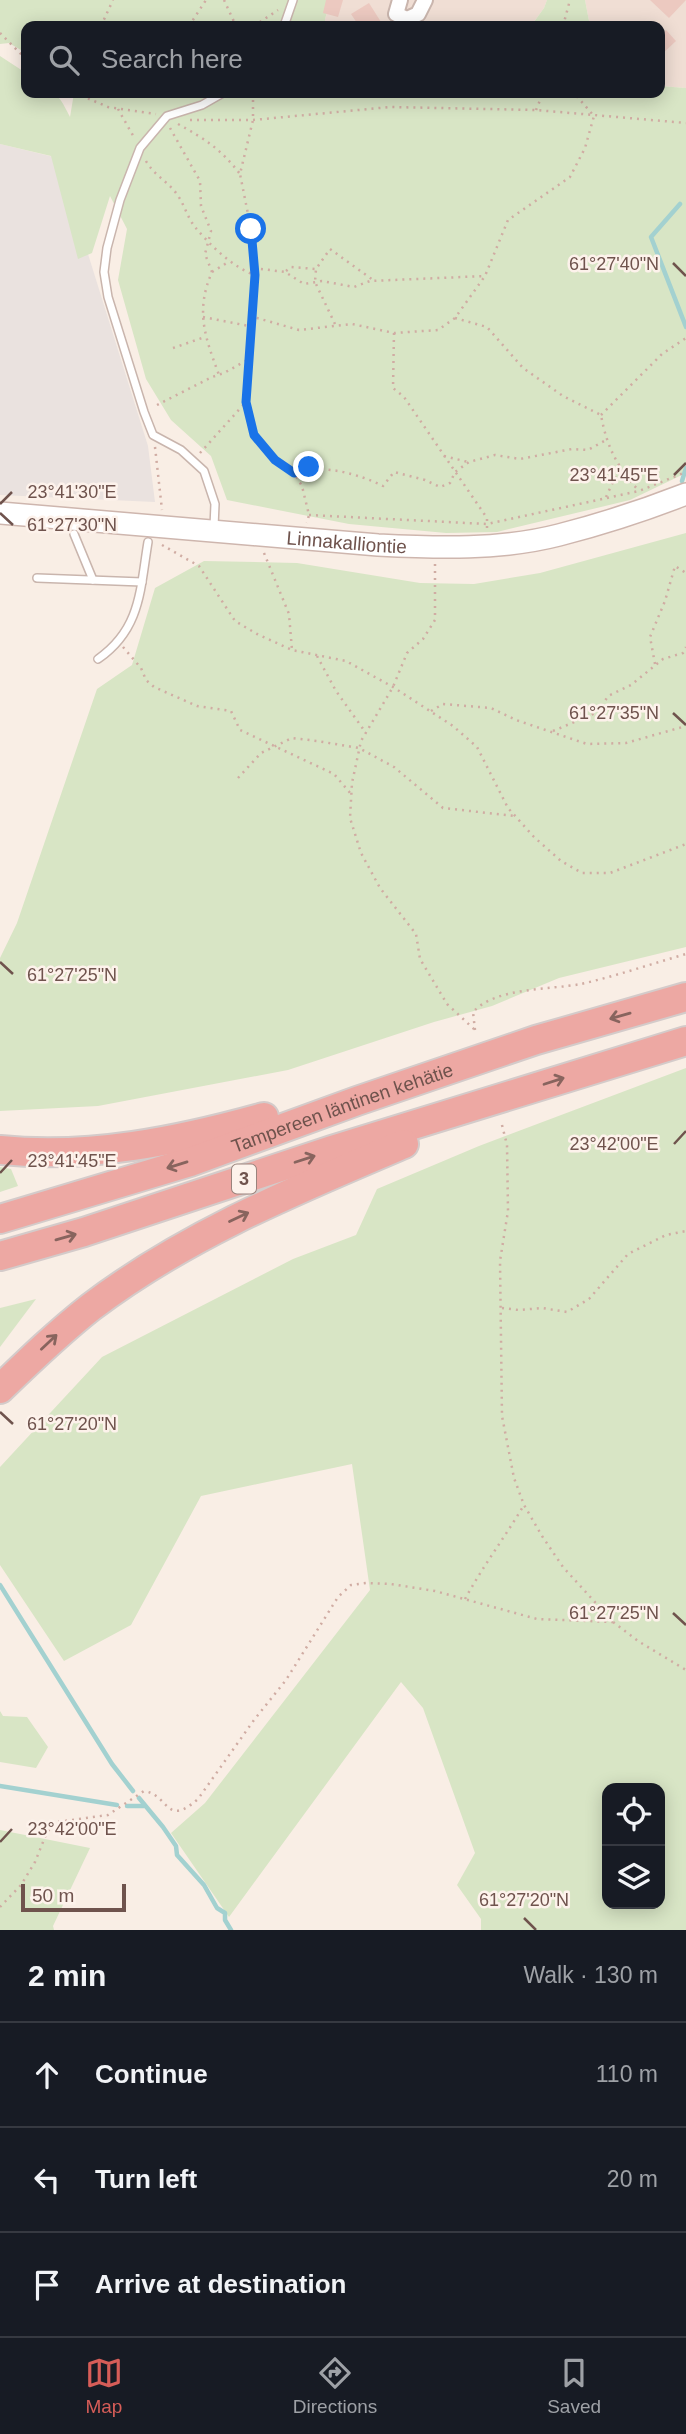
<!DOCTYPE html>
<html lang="en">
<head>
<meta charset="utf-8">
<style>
	body { margin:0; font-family:Arial,sans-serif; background:#20242c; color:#f1f3f6 }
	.controls { position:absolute; right:21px; bottom:21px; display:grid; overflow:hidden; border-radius:14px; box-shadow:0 4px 18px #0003 }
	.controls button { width:63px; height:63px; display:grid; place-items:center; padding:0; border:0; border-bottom:2px solid #363941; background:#171b24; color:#f1f3f6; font:35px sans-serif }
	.scale { position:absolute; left:21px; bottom:18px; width:105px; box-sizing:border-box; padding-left:7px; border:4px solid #6f534d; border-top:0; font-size:19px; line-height:24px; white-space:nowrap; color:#6f534d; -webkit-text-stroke:5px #fdf2eb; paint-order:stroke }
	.stop { position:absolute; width:21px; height:21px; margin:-16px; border:5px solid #1a73e8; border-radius:50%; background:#fff }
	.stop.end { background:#1a73e8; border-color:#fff; box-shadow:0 2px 7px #0008 }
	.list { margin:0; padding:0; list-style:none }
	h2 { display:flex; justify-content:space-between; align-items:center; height:91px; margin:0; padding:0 28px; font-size:30px }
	h2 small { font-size:23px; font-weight:400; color:#9ea1a6 }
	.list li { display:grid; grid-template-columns:46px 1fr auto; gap:21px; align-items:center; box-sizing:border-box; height:105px; padding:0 28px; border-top:2px solid #363941 }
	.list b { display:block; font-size:26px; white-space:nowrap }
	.list em { font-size:23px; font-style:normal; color:#9ea1a6 }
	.icon { flex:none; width:38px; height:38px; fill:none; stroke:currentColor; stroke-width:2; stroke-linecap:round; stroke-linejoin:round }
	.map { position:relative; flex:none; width:686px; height:1930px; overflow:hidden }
	.search { position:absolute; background:#171b24; box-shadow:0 4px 18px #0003; left:21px; right:21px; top:21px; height:77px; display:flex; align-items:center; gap:18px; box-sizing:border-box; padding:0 24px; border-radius:14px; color:#9ea1a6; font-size:26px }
	.sheet { height:406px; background:#171b24 }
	nav { display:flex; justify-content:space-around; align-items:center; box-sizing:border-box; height:98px; border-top:2px solid #363941; background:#171b24; font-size:19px; color:#9ea1a6 }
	nav a { display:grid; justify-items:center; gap:4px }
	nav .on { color:#d65d58 }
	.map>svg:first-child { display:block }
	.residential { fill:#f0ded4 }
	.industrial { fill:#eae2df }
	.green { fill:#d8e5c5; fill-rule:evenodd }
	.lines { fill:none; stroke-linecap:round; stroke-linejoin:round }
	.stream { stroke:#a3d1d0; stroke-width:4.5 }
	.building { fill:#ecc9c0 }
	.service-casing { stroke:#c9b5ad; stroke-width:10 }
	.minor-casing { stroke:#c9b5ad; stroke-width:18 }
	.secondary-casing { stroke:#ceb6ae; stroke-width:24 }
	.motorway-casing { stroke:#d4cbca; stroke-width:32 }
	.path { stroke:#d0aca3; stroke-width:2.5; stroke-dasharray:2 5; stroke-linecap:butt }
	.service { stroke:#fff; stroke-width:7 }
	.minor { stroke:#fff; stroke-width:14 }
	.secondary { stroke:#fff; stroke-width:21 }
	.motorway { stroke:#eda8a3; stroke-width:28 }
	.oneway { stroke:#88645e }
	.route { stroke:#1a73e8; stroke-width:9 }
	.ticks { fill:none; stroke:#6f534d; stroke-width:2.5 }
	.labels { text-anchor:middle; stroke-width:5; stroke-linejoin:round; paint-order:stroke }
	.shield { fill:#fdf2eb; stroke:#9a837c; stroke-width:2 }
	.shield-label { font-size:18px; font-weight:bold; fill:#6f534d }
	.street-label { font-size:19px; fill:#6f534d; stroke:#fdf2eb }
	.ticks-label { font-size:18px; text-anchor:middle; fill:#6f534d; stroke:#fdf2eb; stroke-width:5; stroke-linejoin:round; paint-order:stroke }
</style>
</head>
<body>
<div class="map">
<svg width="686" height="1930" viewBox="0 0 686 1930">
	<rect width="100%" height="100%" fill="#f9eee5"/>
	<g class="residential">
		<polygon points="331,0 547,0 544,8 531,26 325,26 325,19"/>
		<polygon points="585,0 686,0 686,88 660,86 660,26 590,26"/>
	</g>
	<polygon class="industrial" points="0,144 58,158 148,446 155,502 0,495"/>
	<g class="green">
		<polygon points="0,0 331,0 325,19 325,26 26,26 26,53 9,43 0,44"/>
		<polygon points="547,0 585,0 590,26 531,26 544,8"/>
		<path d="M0,56L26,73V93C57,93 56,89 70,117L74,93H660V86L686,88V473L630,500L497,532L446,533L349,524L227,500L211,456L171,420L146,379L118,280L127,229L110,196L92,253L78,259L51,156L0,144Z"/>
		<polygon points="686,533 686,947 559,978 492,1006 434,1022 288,1070 98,1106 0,1111 0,958 17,923 97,689 132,665 155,588 204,561 297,563 420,583 474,584 540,573"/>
		<path d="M686,1068V1930H481V1919L457,1885L475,1853L423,1708L401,1682L229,1917L171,1833L205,1803L370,1590L352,1464L201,1496L131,1625L64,1661L0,1565V1467L102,1357L293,1259L356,1235L377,1189L479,1146ZM607,1788H660V1904H607Z"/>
		<polygon points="0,1167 11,1169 18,1186 0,1192"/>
		<polygon points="36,1299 0,1347 0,1308"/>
		<polygon points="0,1711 3,1716 27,1717 48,1747 36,1768 0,1762"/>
		<polygon points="0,1830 90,1848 53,1926 54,1930 0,1930"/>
	</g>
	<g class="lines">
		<g class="stream">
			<polyline points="680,204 651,237 686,327"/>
			<polyline points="682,481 686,468"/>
			<polyline points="0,1585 112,1764 133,1791"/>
			<polyline points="0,1786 117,1805"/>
			<polyline points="139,1798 163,1827 176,1846 177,1855 204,1885 217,1908 225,1913 225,1920 231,1930"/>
			<polyline points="127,1806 144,1806"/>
		</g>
	</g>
	<g class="building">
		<polygon points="326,0 343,0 338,17 323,13"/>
		<polygon points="650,0 686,0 669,18"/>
		<polygon points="369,3 381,22 374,26 359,26 351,14"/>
		<polygon points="666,30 676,41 660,56 660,36"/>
	</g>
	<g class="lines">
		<defs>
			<g id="service">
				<polyline points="284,26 293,0"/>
				<polyline points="214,527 215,504 204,471 181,450 153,435 144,412 108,297 104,272 107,248 120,200 140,148 167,116 202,105 223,93"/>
				<polyline points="74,534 93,580"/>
				<polyline points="37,578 142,582"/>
				<path d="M98,659C141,629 140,590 148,542"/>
			</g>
			<polyline id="minor" points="400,0 396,14 407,19 418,14 425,0"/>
			<g id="secondary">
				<path id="s1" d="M0,513L378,545C438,548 501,550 559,535C602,524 645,510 686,494"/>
			</g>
			<g id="motorway">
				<path d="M0,1150C90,1159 178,1141 264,1117"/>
				<path id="s2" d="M0,1219L190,1162L357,1101L536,1040L686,997"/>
				<polyline points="0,1256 84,1232 332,1150 686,1041"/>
				<path d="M0,1389C29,1361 59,1332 91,1307C186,1235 296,1190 404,1144"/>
			</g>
		</defs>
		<use href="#service" class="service-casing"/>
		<use href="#minor" class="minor-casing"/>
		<use href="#secondary" class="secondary-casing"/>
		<use href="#motorway" class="motorway-casing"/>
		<g class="path">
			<polyline points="224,0 236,26"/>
			<polyline points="101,26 113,0"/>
			<polyline points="189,26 206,0"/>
			<polyline points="254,26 278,10"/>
			<polyline points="563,26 570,0"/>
			<polyline points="0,33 26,59"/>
			<polyline points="75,93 108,107 156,114"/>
			<polyline points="253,93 253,120 240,174 251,229 255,275 246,402 254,435 275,460 294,473 302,486 309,515 307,523"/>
			<polyline points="118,109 135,139"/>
			<polyline points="536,110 543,93"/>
			<polyline points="190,120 253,120 390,107 536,110 686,123"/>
			<path d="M178,124C205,139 221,149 240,174"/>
			<path d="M170,128L200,181L201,206L211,231L205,254L212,272C195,311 205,337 219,375"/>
			<path d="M146,161C154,175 167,181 176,193C184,203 187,217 195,227C210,245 232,267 255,275"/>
			<polyline points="254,268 285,272 304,284 322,281 354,287 370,281 485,276"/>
			<polyline points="286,271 291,267 316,269"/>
			<polyline points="212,272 230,261"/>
			<polyline points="250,316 299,330 352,324 394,333 438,330 455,318 485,276 508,220 570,177 585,148 594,116 574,93"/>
			<polyline points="203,317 249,326"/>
			<path d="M455,318L487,327L523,368L563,396L601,415C607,448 617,466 639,491"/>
			<polyline points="335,324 315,282 316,269 330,249 373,280"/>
			<polyline points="394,333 393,388 404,397 487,518 487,529"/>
			<polyline points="173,348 205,337"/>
			<polyline points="157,405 212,377 224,373 249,359"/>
			<polyline points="601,415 662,354 686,338"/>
			<polyline points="155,447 162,510"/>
			<polyline points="200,453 245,403"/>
			<polyline points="444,456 468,462"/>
			<path d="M294,473C320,463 359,474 383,486L394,472L425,480L440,487L450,483L455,472L469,462L495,455L520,459L572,449L588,450L606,440"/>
			<polyline points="606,497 619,469"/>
			<polyline points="309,515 487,524 639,491 686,472"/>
			<polyline points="162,545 199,566 235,621 257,634 292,650 346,661 393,687 453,726 477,747 508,808 534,837 561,861 582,873 610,873 686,844"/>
			<polyline points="264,553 289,614 292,650"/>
			<polyline points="435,564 435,620 423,639 407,653 393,687 361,741 352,783 350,818 361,853 380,888 416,934 420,959 447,1004 475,1030"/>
			<polyline points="123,647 141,668 146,680 154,687 197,706 231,711 240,730 334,774 351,794"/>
			<polyline points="317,656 336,691 366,733"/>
			<polyline points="655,664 650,637 665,601 675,566 686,573"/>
			<polyline points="431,711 443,704 491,708 516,720 587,744 626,743 686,726"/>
			<polyline points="553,731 598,712 608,696 631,685 663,659 683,653 686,647"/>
			<polyline points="238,778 261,753 292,738 317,741 359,748 394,767 443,808 515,816"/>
			<path d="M475,1030L473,1012C496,987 549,990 581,984C616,976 651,964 686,954"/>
			<polyline points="502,1125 507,1145 508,1211 500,1261 502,1416 514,1478 524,1505 542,1536 563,1567 613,1622 638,1641 686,1670"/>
			<polyline points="502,1308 519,1310 542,1308 567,1312 589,1299 628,1254 666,1235 686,1231"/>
			<path d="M465,1599C483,1566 505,1537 524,1505"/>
			<path d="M0,1907L21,1885L35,1862L47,1832L57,1822L108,1815L144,1791C170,1795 165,1828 198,1799L254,1720L286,1680L338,1597L351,1585L366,1583L391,1584L435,1591L537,1619L613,1622"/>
		</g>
		<use href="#service" class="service"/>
		<use href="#minor" class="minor"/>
		<use href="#secondary" class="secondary"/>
		<use href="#motorway" class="motorway"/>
	</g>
	<defs><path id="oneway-shaft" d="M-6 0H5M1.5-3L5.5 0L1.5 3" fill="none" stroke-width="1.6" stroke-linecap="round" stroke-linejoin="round" transform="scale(1.75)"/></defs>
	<g class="oneway">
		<use href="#oneway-shaft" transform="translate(620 1016) rotate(164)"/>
		<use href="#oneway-shaft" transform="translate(554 1081) rotate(-18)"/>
		<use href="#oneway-shaft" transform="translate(305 1159) rotate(-18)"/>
		<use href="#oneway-shaft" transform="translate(177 1165) rotate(163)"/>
		<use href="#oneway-shaft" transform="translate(239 1217) rotate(-25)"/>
		<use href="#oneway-shaft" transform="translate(66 1237) rotate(-16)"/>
		<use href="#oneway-shaft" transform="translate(49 1342) rotate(-43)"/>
	</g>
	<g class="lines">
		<polyline class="route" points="251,229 255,275 246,402 254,435 275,460 294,473 309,467"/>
	</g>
	<path class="ticks" d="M673,263L686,276M674,475L686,463M0,504L12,492M0,513L13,525M673,713L686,725M0,962L13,974M674,1144L686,1131M0,1173L12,1160M0,1412L13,1424M673,1613L686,1625M0,1842L12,1829M524,1918L536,1930"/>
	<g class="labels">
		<rect class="shield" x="232" y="1164.5" width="24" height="29" rx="5"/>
		<g class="shield-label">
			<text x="244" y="1185">3</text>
		</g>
		<g class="street-label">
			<text dy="7" stroke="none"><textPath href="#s1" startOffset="348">Linnakalliontie</textPath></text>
			<text dy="7" stroke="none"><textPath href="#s2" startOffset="360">Tampereen läntinen kehätie</textPath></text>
		</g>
	</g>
	<g class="ticks-label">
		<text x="614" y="270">61°27'40"N</text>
		<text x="614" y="481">23°41'45"E</text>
		<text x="72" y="498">23°41'30"E</text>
		<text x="72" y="531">61°27'30"N</text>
		<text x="614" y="719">61°27'35"N</text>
		<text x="72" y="981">61°27'25"N</text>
		<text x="614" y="1150">23°42'00"E</text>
		<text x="72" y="1167">23°41'45"E</text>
		<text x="72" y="1430">61°27'20"N</text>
		<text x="614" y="1619">61°27'25"N</text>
		<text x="72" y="1835">23°42'00"E</text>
		<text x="524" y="1906">61°27'20"N</text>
	</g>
</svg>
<div class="controls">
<button><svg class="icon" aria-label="locate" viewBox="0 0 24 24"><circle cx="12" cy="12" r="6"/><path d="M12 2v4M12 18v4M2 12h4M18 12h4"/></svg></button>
<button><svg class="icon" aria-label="layers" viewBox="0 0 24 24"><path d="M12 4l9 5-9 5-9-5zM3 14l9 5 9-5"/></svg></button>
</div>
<div class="scale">50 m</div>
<div class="stop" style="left:251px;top:229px"></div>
<div class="stop end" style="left:309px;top:467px"></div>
<div class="search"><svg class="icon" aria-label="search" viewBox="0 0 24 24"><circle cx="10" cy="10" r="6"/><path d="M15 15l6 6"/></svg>Search here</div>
</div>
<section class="sheet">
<h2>2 min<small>Walk · 130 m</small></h2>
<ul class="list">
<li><svg class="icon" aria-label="ahead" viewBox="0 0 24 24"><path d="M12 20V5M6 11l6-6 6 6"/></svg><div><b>Continue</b></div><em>110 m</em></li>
<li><svg class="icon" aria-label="left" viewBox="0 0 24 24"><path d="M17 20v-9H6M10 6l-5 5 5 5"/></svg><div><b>Turn left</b></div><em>20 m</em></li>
<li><svg class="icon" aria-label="arrive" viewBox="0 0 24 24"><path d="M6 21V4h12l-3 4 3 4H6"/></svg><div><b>Arrive at destination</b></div></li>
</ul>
</section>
<nav>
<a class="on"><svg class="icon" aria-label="map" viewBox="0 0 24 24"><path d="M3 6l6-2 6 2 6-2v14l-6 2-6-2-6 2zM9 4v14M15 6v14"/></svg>Map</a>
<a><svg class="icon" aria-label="directions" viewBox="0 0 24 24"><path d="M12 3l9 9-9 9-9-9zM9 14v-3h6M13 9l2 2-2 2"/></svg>Directions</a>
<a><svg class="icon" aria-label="saved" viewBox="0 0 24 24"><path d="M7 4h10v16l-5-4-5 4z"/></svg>Saved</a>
</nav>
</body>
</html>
